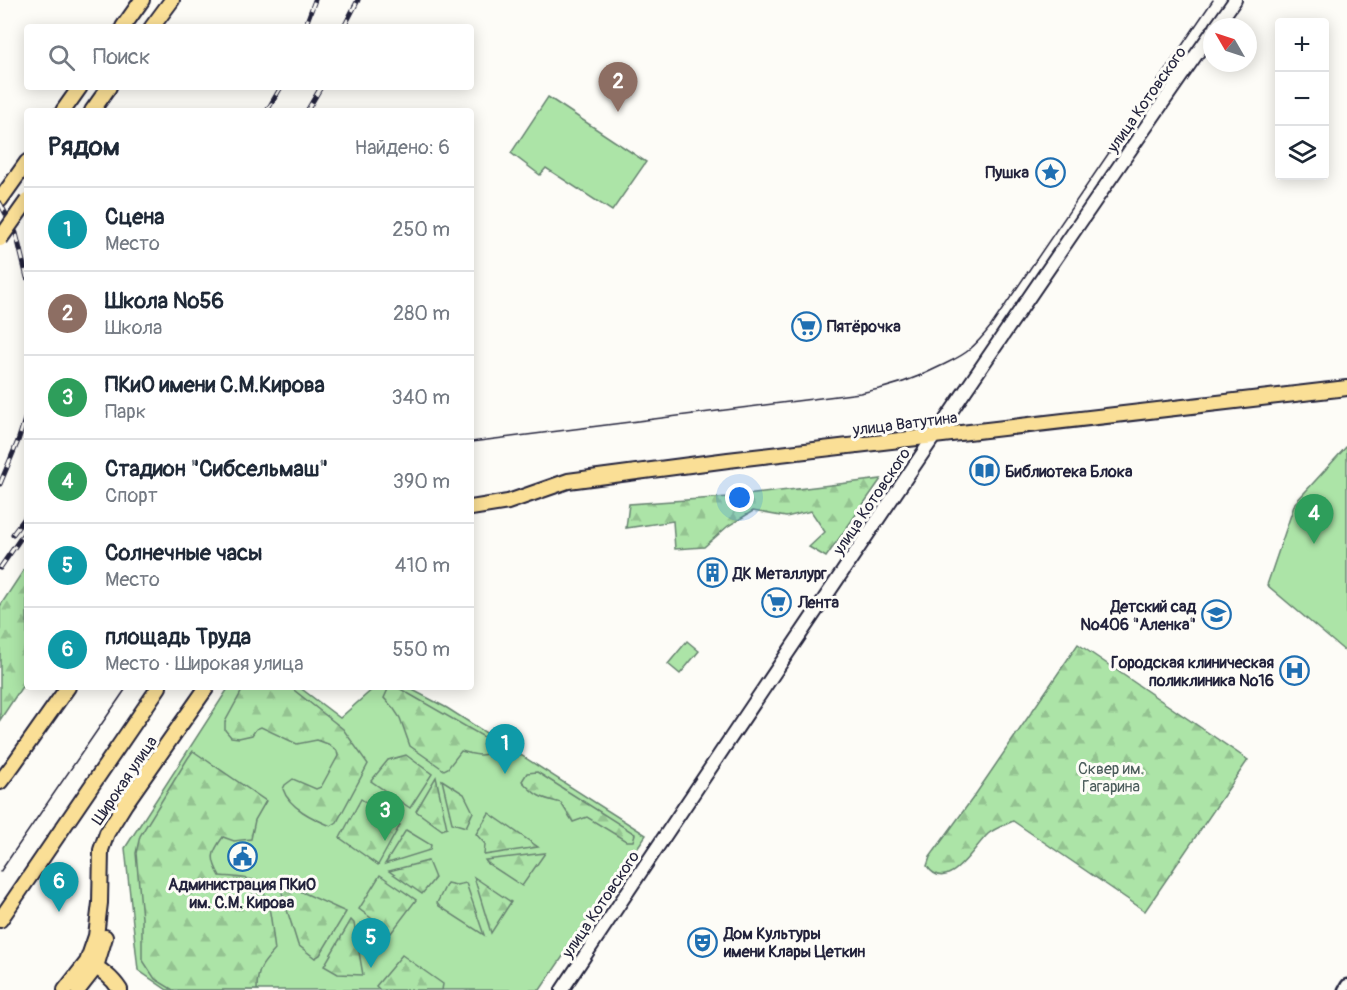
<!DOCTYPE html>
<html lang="ru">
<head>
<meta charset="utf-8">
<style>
	body { margin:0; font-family:Pangolin,sans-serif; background:#f2f2f3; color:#1f2937 }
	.controls { position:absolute; right:18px; top:18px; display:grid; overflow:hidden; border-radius:6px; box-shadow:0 3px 15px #0003 }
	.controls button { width:54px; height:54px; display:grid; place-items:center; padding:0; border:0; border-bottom:2px solid #e0e1e3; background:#fff; color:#1f2937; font:30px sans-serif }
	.compass { position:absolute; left:1203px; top:18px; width:54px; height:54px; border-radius:50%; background:#fff; box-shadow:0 3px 15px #0003; rotate:309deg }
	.you { position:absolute; left:740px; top:498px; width:21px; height:21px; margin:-15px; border:4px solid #fff; border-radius:50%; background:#1a73e8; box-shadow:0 0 0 9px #1a73e833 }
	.badge { display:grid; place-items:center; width:39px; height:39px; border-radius:50%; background:#0f766e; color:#fff; font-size:20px; font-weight:700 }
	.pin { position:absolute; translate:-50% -50px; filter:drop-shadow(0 2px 3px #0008) }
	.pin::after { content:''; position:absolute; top:32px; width:21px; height:18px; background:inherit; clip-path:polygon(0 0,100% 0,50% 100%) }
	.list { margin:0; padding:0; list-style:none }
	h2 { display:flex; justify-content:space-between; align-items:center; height:78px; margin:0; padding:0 24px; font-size:26px }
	h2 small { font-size:20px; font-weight:400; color:#747a83 }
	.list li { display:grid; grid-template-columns:39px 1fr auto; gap:18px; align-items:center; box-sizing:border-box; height:84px; padding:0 24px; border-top:2px solid #e0e1e3 }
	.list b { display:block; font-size:22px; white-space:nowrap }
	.list p { margin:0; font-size:20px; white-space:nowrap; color:#747a83 }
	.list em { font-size:20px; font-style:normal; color:#747a83 }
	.icon { flex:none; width:33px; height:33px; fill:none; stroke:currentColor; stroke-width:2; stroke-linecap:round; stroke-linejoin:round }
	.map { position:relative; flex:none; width:1347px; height:990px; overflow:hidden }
	.search { position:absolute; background:#fff; box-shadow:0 3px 15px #0003; left:24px; top:24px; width:450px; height:66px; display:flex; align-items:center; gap:15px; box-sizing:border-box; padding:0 21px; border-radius:6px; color:#747a83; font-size:22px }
	.panel { position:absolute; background:#fff; box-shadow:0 3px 15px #0003; left:24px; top:108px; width:450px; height:582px; border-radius:6px }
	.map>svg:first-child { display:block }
	.green { fill:#ace4a7; stroke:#678371; stroke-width:1.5 }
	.forest { fill:url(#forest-firs); stroke:#678371; stroke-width:1.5 }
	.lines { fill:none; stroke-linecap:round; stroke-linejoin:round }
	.tertiary-casing { stroke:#22223b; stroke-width:15 }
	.secondary-casing { stroke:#22223b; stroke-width:16 }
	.primary-casing { stroke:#22223b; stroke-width:18 }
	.tertiary { stroke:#fdfcf7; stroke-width:10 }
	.secondary { stroke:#fdfcf7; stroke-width:12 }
	.primary { stroke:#fadf96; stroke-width:14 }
	.tram { stroke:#22223b; stroke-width:1.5 }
	.rail-casing { stroke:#22223b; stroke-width:5 }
	.rail { stroke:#fdfcf7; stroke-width:3; stroke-dasharray:9; stroke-linecap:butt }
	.primary-bridge-casing { stroke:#22223b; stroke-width:18; stroke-linecap:butt }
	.primary-bridge { stroke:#fadf96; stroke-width:14 }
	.labels { text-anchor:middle; stroke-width:6; stroke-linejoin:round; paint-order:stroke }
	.street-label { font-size:16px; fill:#22223b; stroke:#fdfcf7 }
	.poi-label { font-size:16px; font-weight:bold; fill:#22223b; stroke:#fdfcf7; text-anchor:start }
	.park-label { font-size:16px; fill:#4b5c5b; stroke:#fdfcf7 }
</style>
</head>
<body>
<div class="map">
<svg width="1347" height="990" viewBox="0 0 1347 990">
	<defs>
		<pattern id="forest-firs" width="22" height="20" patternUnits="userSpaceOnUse" patternTransform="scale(1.5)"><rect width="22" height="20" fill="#ace4a7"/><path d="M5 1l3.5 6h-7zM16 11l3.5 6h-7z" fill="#94c391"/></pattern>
	</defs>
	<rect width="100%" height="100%" fill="#fdfcf7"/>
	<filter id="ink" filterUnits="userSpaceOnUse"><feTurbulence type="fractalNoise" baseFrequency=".0167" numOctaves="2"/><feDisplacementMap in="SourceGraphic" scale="12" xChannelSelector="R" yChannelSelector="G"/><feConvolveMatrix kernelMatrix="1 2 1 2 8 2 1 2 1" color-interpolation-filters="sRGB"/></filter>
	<g filter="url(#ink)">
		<g class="green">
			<polygon points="548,97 646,162 612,211 546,168 540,175 511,153"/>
			<polygon points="1347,446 1347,653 1267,585 1295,503"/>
			<polygon points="687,641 699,651 680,674 668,664"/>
			<polygon points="229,687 299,687 340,718 375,687 407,687 447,708 646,835 540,990 167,990 138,970 125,848"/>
		</g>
		<g class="forest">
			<polygon points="881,479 826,557 809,547 825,532 811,511 786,517 753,511 728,526 704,547 675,549 673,521 626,528 629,504 729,497"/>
			<polygon points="27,565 27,679 0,720 0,606"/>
			<path d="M1078,644L1248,760L1145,911L1013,821C1005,825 995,828 988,834C973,848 947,896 927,866L930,857L975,795Z"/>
			<path d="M244,687H290L343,729L368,764L337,822L331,826C314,819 289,808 283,789L285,785L293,779L316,789L321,787L338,756L337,751L328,744L317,740L297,744L261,727L256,729L252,735L239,738L231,737L225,730V722Z"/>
			<path d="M389,687H397L491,741L494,749C484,759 473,754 461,751L448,768L444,770L410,746L400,718L394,709L384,698Z"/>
			<path d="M193,751L266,801L255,820L251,839L234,841L223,837C211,853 210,859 220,876C229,877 250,877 257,882C271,893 272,932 275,950C263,963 257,969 257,989L259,990H173L155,979L142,959V918L136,853L140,836L188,758Z"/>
			<polygon points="406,755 432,774 410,808 371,781 388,760"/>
			<path d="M537,772L635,834L633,841H626L587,817L573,822L561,803C542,798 536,797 522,781L527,773Z"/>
			<polygon points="436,777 447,828 442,830 416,811"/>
			<polygon points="442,780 464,794 473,812 466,827 452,823"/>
			<polygon points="361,799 400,825 378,865 340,838"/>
			<polygon points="489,813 538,847 484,855 485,844 476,834"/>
			<polygon points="406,830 431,845 430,850 385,864"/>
			<polygon points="545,853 522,886 487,863 485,860"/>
			<polygon points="428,861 435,878 422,894 389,871"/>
			<polygon points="380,875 416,900 391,933 359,909"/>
			<polygon points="474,877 511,902 491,933"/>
			<polygon points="447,883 456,885 466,883 484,935 439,906 437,903"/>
			<polygon points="283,889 300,891 346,912 320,955 315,958 298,945 283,897 282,892"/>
			<polygon points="351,920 354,923 363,975 338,974 324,966"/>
			<polygon points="402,955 443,984 442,990 380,990 376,986"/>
		</g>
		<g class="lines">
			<defs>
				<polyline id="tertiary" points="1344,990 1347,985"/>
				<g id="secondary">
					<polyline points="1216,27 1235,0"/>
					<path d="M562,990C776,669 991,349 1212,32"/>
				</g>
				<g id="primary">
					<polyline points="123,27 142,0"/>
					<polyline points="152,27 172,0"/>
					<polyline points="63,111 80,87"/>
					<polyline points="92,111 109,87"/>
					<polyline points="0,200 27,162"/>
					<polyline points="471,508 508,502 568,481 728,460 1347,388"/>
					<polyline points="0,782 13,765 68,687"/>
					<polyline points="0,920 159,687"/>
					<path d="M88,962C101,970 112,977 120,990"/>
					<polyline points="65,990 87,962 96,936 100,903 101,850 107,833 125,804 207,687"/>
					<polyline points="78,990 96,967 105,937"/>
				</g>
			</defs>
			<use href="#tertiary" class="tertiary-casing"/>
			<use href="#secondary" class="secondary-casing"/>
			<use href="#primary" class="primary-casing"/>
			<use href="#tertiary" class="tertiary"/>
			<use href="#secondary" class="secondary"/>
			<use href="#primary" class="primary"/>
			<g class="tram">
				<path d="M471,442L860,393C890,388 918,378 945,364C953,360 962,356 969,350C977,343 984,335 991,326L1213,0"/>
				<polyline points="0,872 127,687"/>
			</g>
			<defs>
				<g id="rail">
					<polyline points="305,27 315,0"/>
					<polyline points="344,27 358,0"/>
					<polyline points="267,111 281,87"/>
					<polyline points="307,111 321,87"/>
					<polyline points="0,203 16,233 27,278"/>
					<polyline points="0,484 18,441 27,413"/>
					<polyline points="13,534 27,515"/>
					<polyline points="0,568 27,529"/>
				</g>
			</defs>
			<use href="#rail" class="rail-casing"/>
			<use href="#rail" class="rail"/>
			<defs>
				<polyline id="primary-bridge" points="0,239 27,201"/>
			</defs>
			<use href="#primary-bridge" class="primary-bridge-casing"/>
			<use href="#primary-bridge" class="primary-bridge"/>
		</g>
	</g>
	<defs>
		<symbol id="sight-ring" viewBox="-11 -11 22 22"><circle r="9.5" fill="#fdfcf7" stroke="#1f6fb2" stroke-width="1.5"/><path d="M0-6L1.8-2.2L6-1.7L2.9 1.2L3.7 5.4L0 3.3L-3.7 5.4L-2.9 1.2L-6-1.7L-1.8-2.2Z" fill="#1f6fb2"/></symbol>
		<symbol id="supermarket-ring" viewBox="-11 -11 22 22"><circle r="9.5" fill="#fdfcf7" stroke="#1f6fb2" stroke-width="1.5"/><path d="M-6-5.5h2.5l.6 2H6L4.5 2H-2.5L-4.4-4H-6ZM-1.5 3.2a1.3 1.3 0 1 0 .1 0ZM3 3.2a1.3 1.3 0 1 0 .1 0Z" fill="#1f6fb2"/></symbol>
		<symbol id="library-ring" viewBox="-11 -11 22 22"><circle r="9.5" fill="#fdfcf7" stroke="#1f6fb2" stroke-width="1.5"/><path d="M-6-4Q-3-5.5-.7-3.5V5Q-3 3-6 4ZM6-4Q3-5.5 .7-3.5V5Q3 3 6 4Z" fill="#1f6fb2"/></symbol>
		<symbol id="building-ring" viewBox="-11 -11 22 22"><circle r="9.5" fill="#fdfcf7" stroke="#1f6fb2" stroke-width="1.5"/><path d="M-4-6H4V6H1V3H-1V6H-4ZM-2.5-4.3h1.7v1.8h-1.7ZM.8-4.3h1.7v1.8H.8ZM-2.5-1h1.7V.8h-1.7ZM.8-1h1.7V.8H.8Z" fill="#1f6fb2"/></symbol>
		<symbol id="school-ring" viewBox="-11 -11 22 22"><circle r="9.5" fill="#fdfcf7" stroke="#1f6fb2" stroke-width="1.5"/><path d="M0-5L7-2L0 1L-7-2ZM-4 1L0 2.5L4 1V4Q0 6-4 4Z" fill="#1f6fb2"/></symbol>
		<symbol id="hospital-ring" viewBox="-11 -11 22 22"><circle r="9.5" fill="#fdfcf7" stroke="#1f6fb2" stroke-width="1.5"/><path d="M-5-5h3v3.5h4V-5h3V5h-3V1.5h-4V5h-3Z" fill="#1f6fb2"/></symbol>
		<symbol id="civic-ring" viewBox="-11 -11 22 22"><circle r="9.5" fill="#fdfcf7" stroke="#1f6fb2" stroke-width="1.5"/><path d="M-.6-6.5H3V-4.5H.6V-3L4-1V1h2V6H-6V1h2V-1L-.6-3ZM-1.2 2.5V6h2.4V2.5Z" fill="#1f6fb2"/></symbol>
		<symbol id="theatre-ring" viewBox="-11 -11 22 22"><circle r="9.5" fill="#fdfcf7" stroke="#1f6fb2" stroke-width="1.5"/><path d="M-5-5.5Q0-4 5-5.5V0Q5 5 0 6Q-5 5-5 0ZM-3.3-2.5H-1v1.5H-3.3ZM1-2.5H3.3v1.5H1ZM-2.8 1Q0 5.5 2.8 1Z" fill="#1f6fb2"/></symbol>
	</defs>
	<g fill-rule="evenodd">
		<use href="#sight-ring" x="1034" y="156" width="33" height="33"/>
		<use href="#supermarket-ring" x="790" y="310" width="33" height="33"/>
		<use href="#library-ring" x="968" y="454" width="33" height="33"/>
		<use href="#building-ring" x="696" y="556" width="33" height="33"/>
		<use href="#supermarket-ring" x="760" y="586" width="33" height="33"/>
		<use href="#school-ring" x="1200" y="598" width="33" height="33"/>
		<use href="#hospital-ring" x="1278" y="654" width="33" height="33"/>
		<use href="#civic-ring" x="226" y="840" width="33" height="33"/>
		<use href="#theatre-ring" x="686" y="926" width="33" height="33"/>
	</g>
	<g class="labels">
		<g class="street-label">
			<text transform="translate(1146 99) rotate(-55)" y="6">улица Котовского</text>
			<text transform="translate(905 423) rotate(-7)" y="6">улица Ватутина</text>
			<text transform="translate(871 501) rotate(-56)" y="6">улица Котовского</text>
			<text transform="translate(124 780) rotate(-56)" y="6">Широкая улица</text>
			<text transform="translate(600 904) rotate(-56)" y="6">улица Котовского</text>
		</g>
		<g class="poi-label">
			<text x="1029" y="178" text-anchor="end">Пушка</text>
			<text x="827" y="332">Пятёрочка</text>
			<text x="1005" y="477">Библиотека Блока</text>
			<text x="733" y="579">ДК Металлург</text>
			<text x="798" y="608">Лента</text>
			<text x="1196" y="612" text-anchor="end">Детский сад<tspan x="1196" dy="18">№406 "Аленка"</tspan></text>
			<text x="1274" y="668" text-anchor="end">Городская клиническая<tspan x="1274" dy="18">поликлиника №16</tspan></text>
			<text x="242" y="890" text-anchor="middle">Администрация ПКиО<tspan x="242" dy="18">им. С.М. Кирова</tspan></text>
			<text x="724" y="939">Дом Культуры<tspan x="724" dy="18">имени Клары Цеткин</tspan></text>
		</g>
		<g class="park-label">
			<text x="1111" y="774">Сквер им.<tspan x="1111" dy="18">Гагарина</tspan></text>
		</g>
	</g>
</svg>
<div class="controls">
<button>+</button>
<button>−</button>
<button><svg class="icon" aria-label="layers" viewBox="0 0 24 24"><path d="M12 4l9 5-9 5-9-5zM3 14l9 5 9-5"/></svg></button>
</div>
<svg class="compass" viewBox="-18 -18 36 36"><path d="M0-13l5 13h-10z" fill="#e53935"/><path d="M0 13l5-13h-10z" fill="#747a83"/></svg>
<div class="you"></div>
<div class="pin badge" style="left:505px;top:774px;background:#0f9aa8">1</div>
<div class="pin badge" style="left:618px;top:112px;background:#8d6e63">2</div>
<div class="pin badge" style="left:385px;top:841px;background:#2e9e5b">3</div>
<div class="pin badge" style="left:1314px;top:544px;background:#2e9e5b">4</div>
<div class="pin badge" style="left:371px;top:968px;background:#0f9aa8">5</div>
<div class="pin badge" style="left:59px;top:912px;background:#0f9aa8">6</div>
<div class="search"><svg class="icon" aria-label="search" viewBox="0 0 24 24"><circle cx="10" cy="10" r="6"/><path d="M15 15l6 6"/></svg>Поиск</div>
<section class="panel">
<h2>Рядом<small>Найдено: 6</small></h2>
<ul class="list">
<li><span class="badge" style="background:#0f9aa8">1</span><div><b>Сцена</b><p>Место</p></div><em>250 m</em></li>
<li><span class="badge" style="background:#8d6e63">2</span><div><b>Школа №56</b><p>Школа</p></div><em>280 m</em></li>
<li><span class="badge" style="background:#2e9e5b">3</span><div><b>ПКиО имени С.М.Кирова</b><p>Парк</p></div><em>340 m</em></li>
<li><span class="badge" style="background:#2e9e5b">4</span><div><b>Стадион &quot;Сибсельмаш&quot;</b><p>Спорт</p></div><em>390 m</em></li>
<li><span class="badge" style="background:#0f9aa8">5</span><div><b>Солнечные часы</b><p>Место</p></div><em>410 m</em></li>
<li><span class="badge" style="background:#0f9aa8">6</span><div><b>площадь Труда</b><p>Место · Широкая улица</p></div><em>550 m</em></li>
</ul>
</section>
</div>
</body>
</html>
